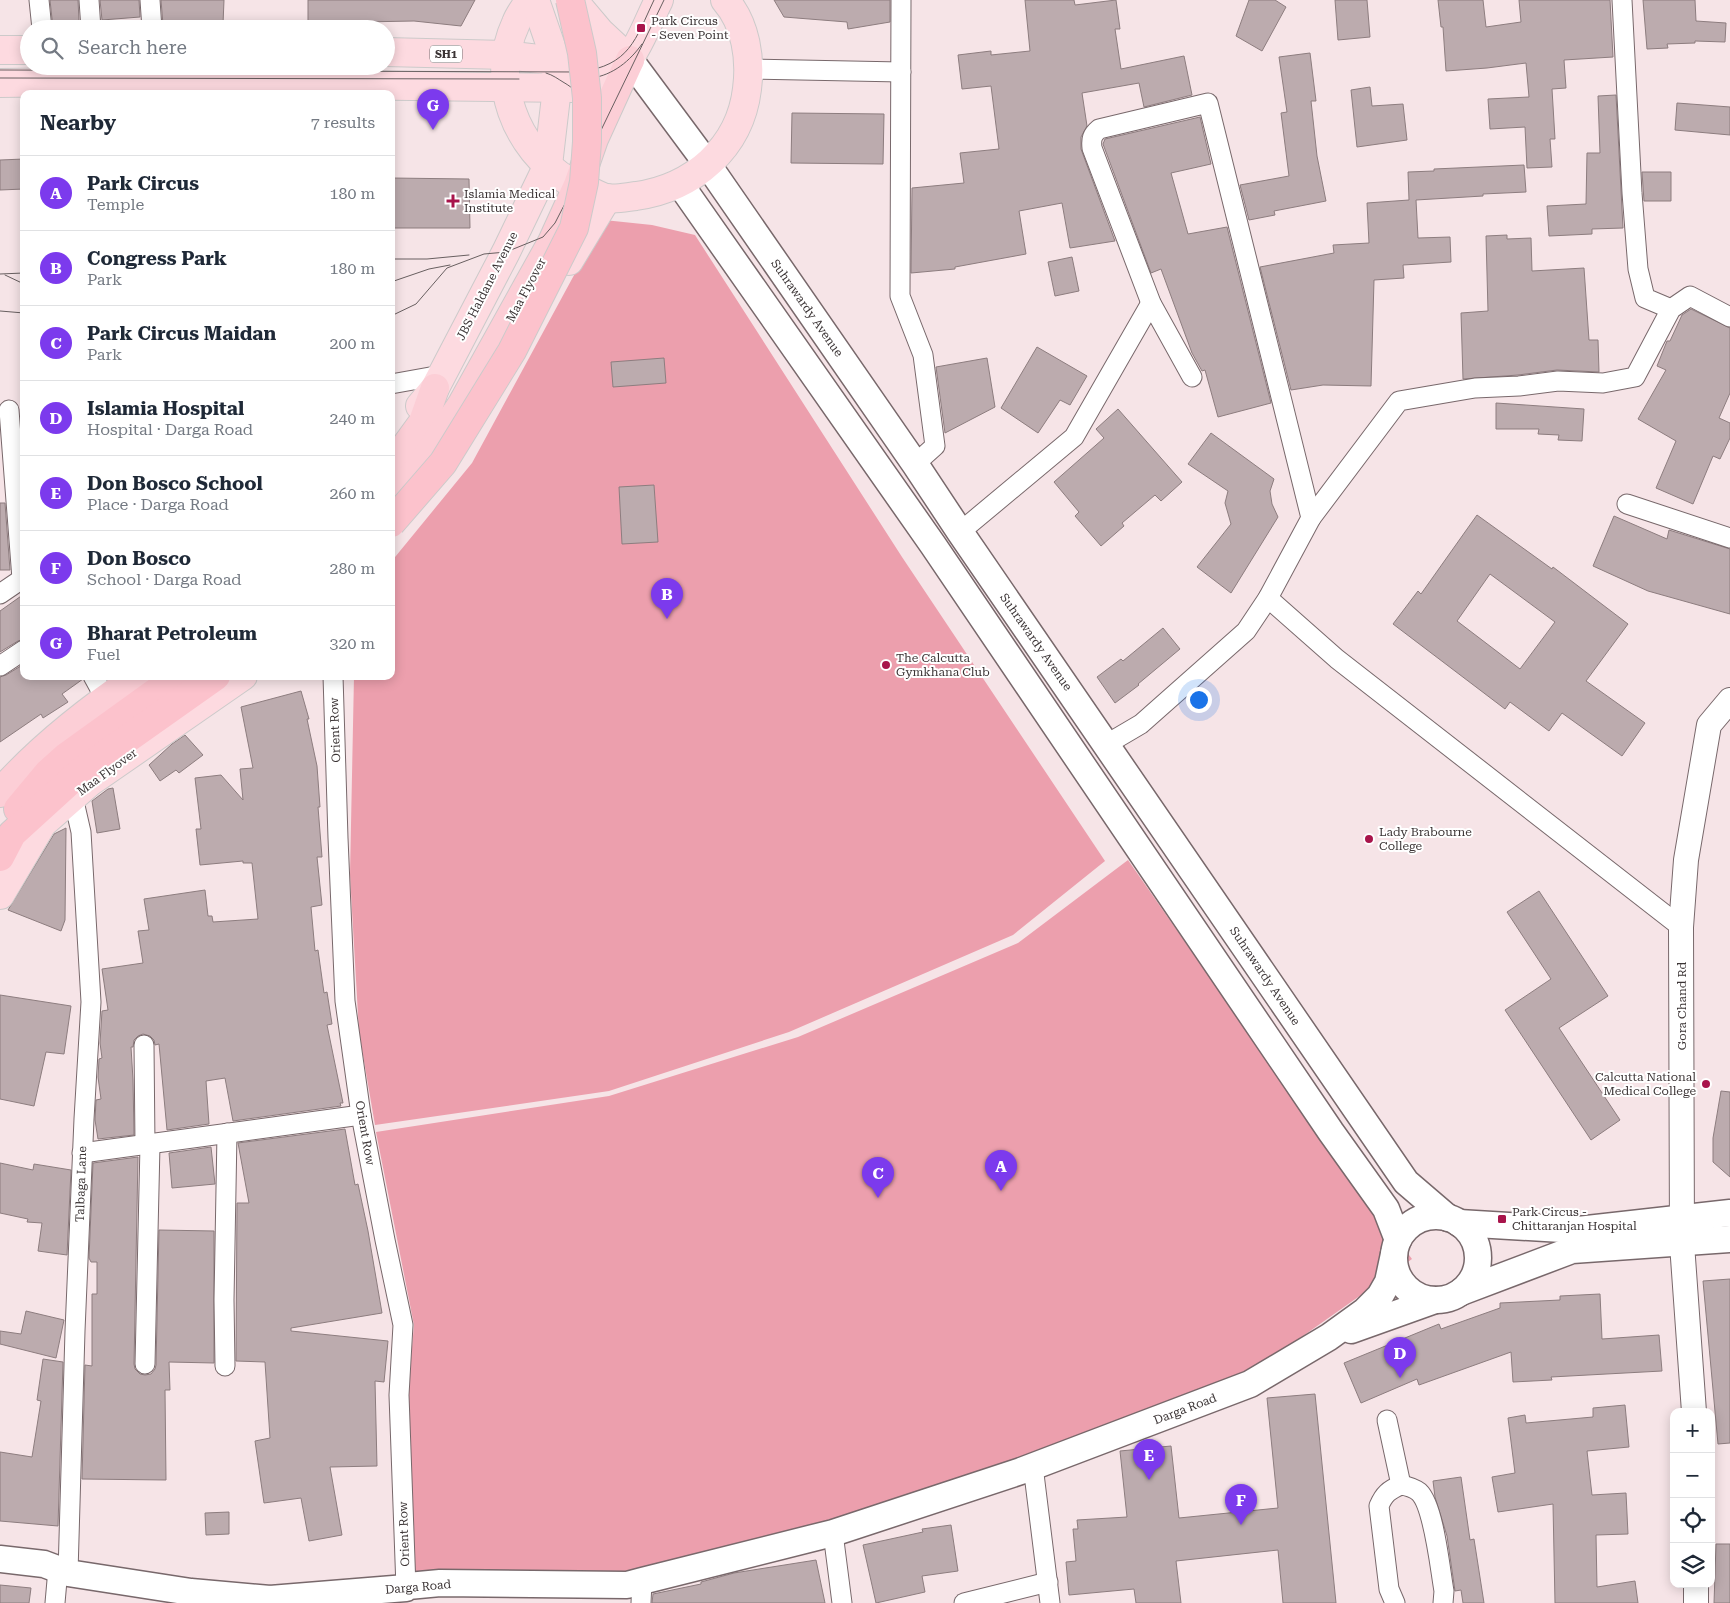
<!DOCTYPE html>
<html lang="en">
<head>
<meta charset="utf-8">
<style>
	body { margin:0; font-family:"Roboto Serif",serif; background:#f2f2f3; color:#1f2937 }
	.controls { position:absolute; right:15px; bottom:15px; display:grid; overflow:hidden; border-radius:10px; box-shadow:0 2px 12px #0003 }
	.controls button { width:45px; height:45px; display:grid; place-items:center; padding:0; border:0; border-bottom:1px solid #e0e1e3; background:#fff; color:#1f2937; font:25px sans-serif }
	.you { position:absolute; left:1198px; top:699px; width:18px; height:18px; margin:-12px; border:4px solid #fff; border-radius:50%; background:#1a73e8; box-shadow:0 0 0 8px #1a73e833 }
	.badge { display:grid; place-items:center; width:32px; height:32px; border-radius:50%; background:#7c3aed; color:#fff; font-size:16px; font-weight:700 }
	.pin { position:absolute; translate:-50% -41px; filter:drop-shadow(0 1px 2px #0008) }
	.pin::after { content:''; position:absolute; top:26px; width:18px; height:15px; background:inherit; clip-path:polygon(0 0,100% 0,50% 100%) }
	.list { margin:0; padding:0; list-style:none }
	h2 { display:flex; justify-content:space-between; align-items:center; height:65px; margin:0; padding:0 20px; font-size:21px }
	h2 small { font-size:16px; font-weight:400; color:#747a83 }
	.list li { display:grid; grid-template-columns:32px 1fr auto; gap:15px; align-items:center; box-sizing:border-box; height:75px; padding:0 20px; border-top:1px solid #e0e1e3 }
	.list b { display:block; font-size:19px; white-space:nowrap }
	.list p { margin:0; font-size:16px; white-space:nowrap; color:#747a83 }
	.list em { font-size:16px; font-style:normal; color:#747a83 }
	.icon { flex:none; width:28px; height:28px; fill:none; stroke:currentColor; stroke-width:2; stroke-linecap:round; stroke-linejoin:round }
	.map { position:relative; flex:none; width:1730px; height:1603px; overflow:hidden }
	.search { position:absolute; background:#fff; box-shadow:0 2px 12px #0003; left:20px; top:20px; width:375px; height:55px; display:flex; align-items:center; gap:12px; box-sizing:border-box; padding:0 18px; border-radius:28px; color:#747a83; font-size:19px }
	.panel { position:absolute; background:#fff; box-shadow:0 2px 12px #0003; left:20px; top:90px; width:375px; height:590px; border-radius:10px }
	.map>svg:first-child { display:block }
	.green { fill:#ec9fad }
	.building { fill:#bcabae; stroke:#8d7d7f; fill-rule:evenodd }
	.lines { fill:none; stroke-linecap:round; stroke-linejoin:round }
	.minor-casing { stroke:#78686b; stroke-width:21 }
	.tertiary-casing { stroke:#78686b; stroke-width:26 }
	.secondary-casing { stroke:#78686b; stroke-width:29 }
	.primary-casing { stroke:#cccaca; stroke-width:30 }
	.trunk-casing { stroke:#cccaca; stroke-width:30 }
	.motorway-casing { stroke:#cccaca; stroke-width:30 }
	.minor { stroke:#fff; stroke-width:19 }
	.tertiary { stroke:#fff; stroke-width:24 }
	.secondary { stroke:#fff; stroke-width:26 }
	.primary { stroke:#fddae0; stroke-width:28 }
	.trunk { stroke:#fcced6; stroke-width:28 }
	.motorway { stroke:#fcc2cc; stroke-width:28 }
	.tram { stroke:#685f60; stroke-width:1 }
	.motorway-bridge-casing { stroke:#cccaca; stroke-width:30; stroke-linecap:butt }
	.motorway-bridge { stroke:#fcc2cc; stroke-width:28 }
	.poi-dot { fill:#a8144b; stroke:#fff; stroke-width:2 }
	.labels { text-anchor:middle; stroke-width:4; stroke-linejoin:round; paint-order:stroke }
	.shield { fill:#fff; stroke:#767172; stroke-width:1 }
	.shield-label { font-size:11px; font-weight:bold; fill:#3b3435 }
	.poi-label { font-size:12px; fill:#3b3435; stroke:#fff; text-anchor:start }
	.street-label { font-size:12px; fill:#3b3435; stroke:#fff }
</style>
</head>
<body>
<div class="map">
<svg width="1730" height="1603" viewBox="0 0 1730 1603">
	<rect width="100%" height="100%" fill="#f6e4e7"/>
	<g class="green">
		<polygon points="604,220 652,225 695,235 902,557 1105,861 1013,935 789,1032 609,1091 375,1125 359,1032 350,875 354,676 391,676 391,562 472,463"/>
		<polygon points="1128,860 1320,1136 1412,1259 1239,1381 822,1536 626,1574 415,1573 407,1402 414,1325 376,1132 609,1096 798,1037 1018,943"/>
	</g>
	<g class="building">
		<polygon points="50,0 78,0 79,21 77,21 77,28 53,28"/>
		<polygon points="100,0 139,0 140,17 102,20"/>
		<polygon points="161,0 224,0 223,24 163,25"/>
		<polygon points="308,0 475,0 461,26 414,21 308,23"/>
		<polygon points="774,0 890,0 890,22 848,29 847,22 784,17"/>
		<polygon points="1025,0 1074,0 1075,5 1116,0 1120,29 1115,29 1121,69 1184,56 1192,95 1144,107 1139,83 1082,93 1087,126 1081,137 1081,149 1115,241 1070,248 1062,203 1019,211 1026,254 955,267 955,269 911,273 912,188 964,183 960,153 999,149 991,86 962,89 958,55 991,51 991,55 1030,51"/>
		<polygon points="1249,0 1275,0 1286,7 1262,51 1236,36"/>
		<polygon points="1335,0 1367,0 1370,37 1338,40"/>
		<polygon points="1438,0 1483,0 1486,27 1521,22 1519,0 1610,0 1613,57 1564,60 1566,88 1552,89 1555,139 1550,139 1552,167 1527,168 1525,127 1490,129 1488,99 1529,97 1526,63 1487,68 1446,71 1443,27 1441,27"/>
		<polygon points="1643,0 1695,0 1696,21 1726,23 1725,42 1695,41 1695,43 1667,44 1668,48 1647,49"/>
		<polygon points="1310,53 1316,101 1311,101 1317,156 1326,201 1274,211 1275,215 1249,220 1240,185 1289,176 1281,113 1287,112 1279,57"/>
		<polygon points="1370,87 1372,106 1403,104 1407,140 1357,147 1351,90"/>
		<polygon points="1616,95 1623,228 1592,229 1592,234 1549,236 1547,206 1586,204 1587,153 1600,153 1598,96"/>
		<polygon points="1677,103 1730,107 1730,135 1675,130"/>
		<polygon points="792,113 884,114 883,164 791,163"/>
		<polygon points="1200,117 1211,164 1171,173 1188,234 1227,227 1271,403 1218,417 1205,370 1202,371 1192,353 1161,269 1151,273 1103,144 1105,139"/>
		<polygon points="24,159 24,189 0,190 0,160"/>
		<polygon points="1524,165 1526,192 1483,194 1483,196 1416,200 1418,238 1450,237 1451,262 1403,265 1404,278 1374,280 1371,386 1323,385 1291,390 1260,267 1334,253 1333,245 1369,243 1367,203 1409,200 1408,172 1434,171 1434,169"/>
		<polygon points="1642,172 1671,172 1671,201 1644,201"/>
		<polygon points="391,178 469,179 470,228 391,228"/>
		<polygon points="1507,235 1507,239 1531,238 1532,271 1584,268 1589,340 1598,340 1599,372 1557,370 1518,375 1463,379 1461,313 1488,311 1486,236"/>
		<polygon points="1072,257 1079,291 1055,296 1048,262"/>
		<polygon points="1691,309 1730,328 1730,393 1719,418 1730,423 1730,438 1720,459 1713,456 1693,504 1656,488 1676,441 1638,419 1666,370 1657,366 1667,341 1670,341 1682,315"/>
		<polygon points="1037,347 1087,376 1070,405 1060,400 1038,433 1001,408"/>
		<polygon points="664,358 666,383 613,387 611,362"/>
		<polygon points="987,358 995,407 945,433 936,367"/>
		<polygon points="1496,403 1584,409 1582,441 1558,440 1559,435 1538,434 1539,429 1496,429"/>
		<polygon points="1118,409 1182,482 1161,501 1155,495 1122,523 1124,526 1101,546 1075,516 1079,512 1054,482 1104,438 1096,429"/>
		<polygon points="1211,433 1274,479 1270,491 1272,504 1278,517 1231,593 1197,567 1231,524 1225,503 1228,491 1188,464"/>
		<polygon points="654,485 658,542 622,544 619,487"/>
		<polygon points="0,503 5,503 10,570 0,570"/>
		<path d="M1477,515L1552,569L1553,567L1628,624L1586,681L1645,723L1622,756L1562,713L1549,731L1510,702L1505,709L1393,624L1418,591L1421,594ZM1490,574L1555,622L1520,669L1457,621Z"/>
		<polygon points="1614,516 1667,539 1669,530 1730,549 1730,614 1648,591 1593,566"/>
		<polygon points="24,594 24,639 18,641 0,652 0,611"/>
		<polygon points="1163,628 1180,649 1138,684 1139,685 1115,703 1097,677 1121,659 1123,661"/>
		<polygon points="24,664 24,676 82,676 83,679 62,694 68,702 43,718 41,714 0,742 0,677 6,675"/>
		<polygon points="301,691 309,719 307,719 317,766 320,807 318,807 322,857 317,857 322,905 311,907 315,951 318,950 324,993 327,992 332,1024 327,1025 343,1103 340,1103 341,1106 233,1121 225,1078 206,1081 209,1124 167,1130 159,1044 155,1045 154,1040 150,1036 143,1034 138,1036 134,1040 133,1047 131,1047 133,1080 134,1135 98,1139 95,1120 96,1100 101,1099 98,1077 99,1059 102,1058 100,1043 102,1011 108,1010 102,969 143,963 138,931 149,930 144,899 205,890 208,916 212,916 213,922 258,919 252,863 243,863 243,861 200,865 196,829 201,829 195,778 221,775 243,800 240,769 253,768 241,707"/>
		<polygon points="185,735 203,755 179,773 176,770 160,781 149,765 172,744"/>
		<polygon points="113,788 120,829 97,833 92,801 108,789"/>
		<polygon points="66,828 65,920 61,931 8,910 54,834"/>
		<polygon points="1539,891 1608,996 1559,1028 1620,1120 1591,1140 1505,1010 1551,979 1507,912"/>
		<polygon points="0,995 71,1006 64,1054 46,1052 34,1106 0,1099"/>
		<polygon points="1721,1091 1730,1092 1730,1177 1713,1162 1713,1138"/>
		<polygon points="345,1129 355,1185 358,1184 368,1231 382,1313 291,1328 291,1331 388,1341 384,1382 375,1381 377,1466 330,1467 342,1535 309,1541 301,1498 264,1503 255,1441 270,1438 265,1362 236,1361 237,1203 249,1203 238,1143"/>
		<polygon points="211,1147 215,1184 172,1188 169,1153"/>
		<polygon points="138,1157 134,1364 135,1369 140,1374 145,1375 151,1374 155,1369 156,1365 159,1230 214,1231 214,1363 169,1362 170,1390 165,1390 166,1480 82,1479 85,1365 92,1366 92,1294 97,1294 97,1262 91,1262 89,1258 93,1163"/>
		<polygon points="0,1163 33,1170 34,1164 71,1170 67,1255 38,1251 42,1223 27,1222 28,1219 0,1213"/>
		<polygon points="1730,1279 1730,1443 1718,1444 1703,1281"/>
		<polygon points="1600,1294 1602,1339 1659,1335 1662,1371 1551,1377 1552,1380 1513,1382 1511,1352 1419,1385 1417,1379 1361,1403 1344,1363 1439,1324 1441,1329 1500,1308 1500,1303 1560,1300 1560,1296"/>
		<polygon points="26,1311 64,1320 56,1358 0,1344 0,1331 21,1334"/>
		<polygon points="43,1359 63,1362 58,1526 0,1521 0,1452 32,1457 41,1401 37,1400"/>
		<polygon points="1315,1394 1336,1603 1283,1603 1278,1550 1176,1561 1181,1603 1136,1603 1134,1589 1069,1595 1066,1562 1076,1561 1073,1529 1078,1529 1077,1520 1127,1517 1120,1451 1171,1446 1179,1518 1278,1508 1267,1398"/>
		<polygon points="1625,1405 1629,1447 1587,1451 1592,1495 1626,1493 1628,1534 1596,1535 1597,1587 1635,1581 1638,1603 1555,1603 1553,1504 1498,1512 1492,1477 1515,1473 1508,1418 1525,1415 1526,1423 1593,1417 1593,1408"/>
		<polygon points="1461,1477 1470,1540 1474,1539 1484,1603 1463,1603 1461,1590 1455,1591 1447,1536 1435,1497 1433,1481"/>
		<polygon points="229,1512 229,1534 206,1535 205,1513"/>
		<polygon points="951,1525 958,1571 922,1576 925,1592 876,1603 863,1545 923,1532 922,1529"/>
		<polygon points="1716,1544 1730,1544 1730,1603 1714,1603"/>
		<polygon points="816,1560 825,1603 652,1603 653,1594 701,1584 701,1582 734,1573"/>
		<polygon points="0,1585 31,1588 29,1603 0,1603"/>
	</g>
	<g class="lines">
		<defs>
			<g id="minor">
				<polyline points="39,0 42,29"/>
				<polyline points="89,0 91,29"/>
				<polyline points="150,0 152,29"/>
				<polyline points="901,0 900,296 923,355 935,446 915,464"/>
				<polyline points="1622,0 1632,193 1638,269 1645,298 1671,309"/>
				<polyline points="750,69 901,72"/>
				<polyline points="391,384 441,375"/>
				<polyline points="9,410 22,579"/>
				<polyline points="1627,504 1730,538"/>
				<polyline points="1311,518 1399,401 1475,388 1519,386 1558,381 1603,383 1635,377 1671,309 1690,296 1730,317"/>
				<polyline points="960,532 1074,437 1151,303"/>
				<polyline points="0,594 22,579 24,582"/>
				<polyline points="1268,598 1337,659 1681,927"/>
				<polyline points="0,666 24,650"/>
				<polyline points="93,676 99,687"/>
				<polyline points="333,676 338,838 345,1001 361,1115 385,1240 403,1325 399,1395 406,1588"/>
				<path d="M1107,744L1141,724L1246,631L1268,598L1311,518L1208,103L1099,129C1092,135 1091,139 1092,148L1151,303L1192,377"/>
				<polyline points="144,1045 145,1145"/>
				<polyline points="82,1153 361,1115"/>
				<polyline points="145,1364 150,1145"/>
				<polyline points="225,1366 224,1300 227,1133"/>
				<polyline points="1387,1420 1401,1485"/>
				<polyline points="1033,1466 1050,1603"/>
				<polyline points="833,1533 842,1603"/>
				<polyline points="68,1573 75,1331 84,1119 91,1002 81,832 73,797"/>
				<polyline points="55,1603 58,1569"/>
				<polyline points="641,1603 642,1581"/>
				<polyline points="964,1603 1048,1582"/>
				<path d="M1395,1603L1389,1589L1379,1506C1384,1494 1389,1490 1401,1485C1407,1486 1414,1488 1419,1492C1434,1506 1440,1569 1444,1591L1443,1603"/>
			</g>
			<g id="tertiary">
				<polyline points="1694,1412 1682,1244 1681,927 1686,860 1709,725 1730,700"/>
				<polyline points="1696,1584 1696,1603"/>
			</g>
			<g id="secondary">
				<polyline points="630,60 708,165 915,464 960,532 1406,1182 1448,1218"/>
				<polyline points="680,184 933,545 1331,1132 1386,1209 1398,1240"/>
				<circle cx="1436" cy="1258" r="42"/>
				<polyline points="1459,1223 1578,1230 1730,1213"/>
				<polyline points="1461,1292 1572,1250 1730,1239"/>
				<polyline points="1351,1330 1435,1300"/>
				<polyline points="0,1559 44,1564 68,1573 191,1592 270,1599 406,1588 408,1586 440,1583 627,1585 642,1581 833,1533 1021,1471 1250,1384 1329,1337 1365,1311 1380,1296 1388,1282 1394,1254"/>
			</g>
			<g id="primary">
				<path d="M530,0C525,7 519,15 516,23C489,81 515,148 568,181C572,184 577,185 582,187C589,190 598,196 606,198C615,200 627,197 636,196C693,188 740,148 747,89C751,59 746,24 725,0"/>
				<polyline points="573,0 600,32 630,60"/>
				<polyline points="0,50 29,50"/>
				<polyline points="386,52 506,55 556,61 591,57 620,51"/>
				<path d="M0,83L155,81L248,84L574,88C583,87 593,86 601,83C633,69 644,29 659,0"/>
				<polyline points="569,261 607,198"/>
				<polyline points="420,406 435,388 506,252 548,165 557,88 556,61 535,0"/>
				<polyline points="0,895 42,824 90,782 243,676"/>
			</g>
			<g id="trunk">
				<polyline points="391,466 423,422 435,388"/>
				<polyline points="391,503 421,465 462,404 552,242 578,185 594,139 630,60"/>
				<path d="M0,793C39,748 88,710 138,676"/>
			</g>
			<g id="motorway">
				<polyline points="18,809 48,773 67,756 178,676"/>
				<polyline points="0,857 12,834 79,773 216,676"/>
			</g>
		</defs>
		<use href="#minor" class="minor-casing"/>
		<use href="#tertiary" class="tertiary-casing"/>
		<use href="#secondary" class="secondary-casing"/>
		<use href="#primary" class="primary-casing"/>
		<use href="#trunk" class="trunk-casing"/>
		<use href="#motorway" class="motorway-casing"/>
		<use href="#minor" class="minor"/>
		<use href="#tertiary" class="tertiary"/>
		<use href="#secondary" class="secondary"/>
		<use href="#primary" class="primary"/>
		<use href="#trunk" class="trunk"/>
		<use href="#motorway" class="motorway"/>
		<g class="tram">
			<path d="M0,70L580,72C630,65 635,40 654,0"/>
			<path d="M546,73C553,75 558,79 563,82C586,95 595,115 594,140"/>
			<polyline points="0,78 519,79"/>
			<path d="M592,78C613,75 630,61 642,44"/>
			<polyline points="391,259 427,259 469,255"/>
			<polyline points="0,274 24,273"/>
			<polyline points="5,275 24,284"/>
			<polyline points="391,282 429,269 450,265"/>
			<polyline points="0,311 24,313"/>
			<polyline points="391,316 416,304 447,268 484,254 506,252 543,237 555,223 575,184 664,0"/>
		</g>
		<defs>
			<polyline id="motorway-bridge" points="391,523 443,463 512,351 574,228 584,182 587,142 587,98 582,53 570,0"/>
		</defs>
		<use href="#motorway-bridge" class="motorway-bridge-casing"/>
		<use href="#motorway-bridge" class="motorway-bridge"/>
	</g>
	<g class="poi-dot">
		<rect x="636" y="23" width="10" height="10" rx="2.5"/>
		<path d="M450.5 193.5h5v5h5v5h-5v5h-5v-5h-5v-5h5z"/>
		<circle cx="886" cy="665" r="5"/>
		<circle cx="1369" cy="839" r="5"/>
		<circle cx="1706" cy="1084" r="5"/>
		<rect x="1497" y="1214" width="10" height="10" rx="2.5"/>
	</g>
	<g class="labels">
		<rect class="shield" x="430" y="45.5" width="32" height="17" rx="4"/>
		<g class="shield-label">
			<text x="446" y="58">SH1</text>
		</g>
		<g class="poi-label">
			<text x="651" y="25">Park Circus<tspan x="651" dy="14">- Seven Point</tspan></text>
			<text x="464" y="198">Islamia Medical<tspan x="464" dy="14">Institute</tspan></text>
			<text x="896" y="662">The Calcutta<tspan x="896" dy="14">Gymkhana Club</tspan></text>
			<text x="1379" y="836">Lady Brabourne<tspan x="1379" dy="14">College</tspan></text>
			<text x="1696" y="1081" text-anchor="end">Calcutta National<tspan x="1696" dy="14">Medical College</tspan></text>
			<text x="1512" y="1216">Park Circus -<tspan x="1512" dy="14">Chittaranjan Hospital</tspan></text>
		</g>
		<g class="street-label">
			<text transform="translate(487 286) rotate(-63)" y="4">JBS Haldane Avenue</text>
			<text transform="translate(526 290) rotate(-62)" y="4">Maa Flyover</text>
			<text transform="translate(807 308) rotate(55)" y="4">Suhrawardy Avenue</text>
			<text transform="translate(1036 642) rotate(55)" y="4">Suhrawardy Avenue</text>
			<text transform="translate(335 730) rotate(-92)" y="4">Orient Row</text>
			<text transform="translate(107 772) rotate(-36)" y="4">Maa Flyover</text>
			<text transform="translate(1265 976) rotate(56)" y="4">Suhrawardy Avenue</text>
			<text transform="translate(1682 1006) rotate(-90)" y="4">Gora Chand Rd</text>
			<text transform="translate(365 1133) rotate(80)" y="4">Orient Row</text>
			<text transform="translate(81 1184) rotate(-88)" y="4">Talbaga Lane</text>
			<text transform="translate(1185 1409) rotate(-21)" y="4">Darga Road</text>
			<text transform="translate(404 1534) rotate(-92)" y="4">Orient Row</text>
			<text transform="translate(418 1587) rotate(-5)" y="4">Darga Road</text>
		</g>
	</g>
</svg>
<div class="controls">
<button>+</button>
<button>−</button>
<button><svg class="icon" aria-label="locate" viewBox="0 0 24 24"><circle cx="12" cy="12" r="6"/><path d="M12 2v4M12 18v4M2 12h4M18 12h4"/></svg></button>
<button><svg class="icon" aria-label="layers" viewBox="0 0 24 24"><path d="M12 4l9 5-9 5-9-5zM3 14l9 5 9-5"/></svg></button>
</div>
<div class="you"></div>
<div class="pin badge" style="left:1001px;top:1191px">A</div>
<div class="pin badge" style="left:667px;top:619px">B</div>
<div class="pin badge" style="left:878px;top:1198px">C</div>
<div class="pin badge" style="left:1400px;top:1378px">D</div>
<div class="pin badge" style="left:1149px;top:1480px">E</div>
<div class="pin badge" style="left:1241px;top:1525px">F</div>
<div class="pin badge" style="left:433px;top:130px">G</div>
<div class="search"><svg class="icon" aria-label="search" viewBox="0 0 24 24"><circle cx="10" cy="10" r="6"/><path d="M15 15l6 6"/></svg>Search here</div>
<section class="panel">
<h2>Nearby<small>7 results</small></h2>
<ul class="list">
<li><span class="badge">A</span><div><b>Park Circus</b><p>Temple</p></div><em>180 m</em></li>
<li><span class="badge">B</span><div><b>Congress Park</b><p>Park</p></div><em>180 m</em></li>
<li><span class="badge">C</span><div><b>Park Circus Maidan</b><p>Park</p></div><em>200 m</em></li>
<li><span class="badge">D</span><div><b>Islamia Hospital</b><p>Hospital · Darga Road</p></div><em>240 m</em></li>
<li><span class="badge">E</span><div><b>Don Bosco School</b><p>Place · Darga Road</p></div><em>260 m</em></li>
<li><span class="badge">F</span><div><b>Don Bosco</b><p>School · Darga Road</p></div><em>280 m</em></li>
<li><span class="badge">G</span><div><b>Bharat Petroleum</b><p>Fuel</p></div><em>320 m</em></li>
</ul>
</section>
</div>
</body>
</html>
